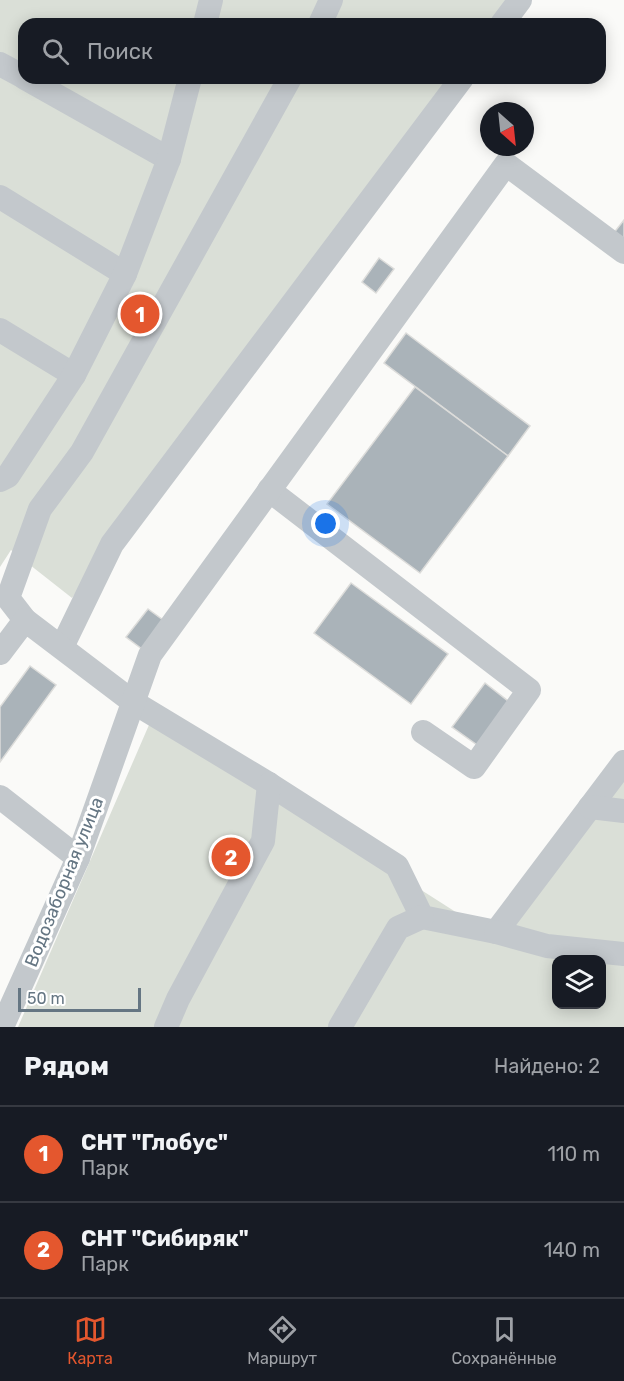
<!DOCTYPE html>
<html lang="ru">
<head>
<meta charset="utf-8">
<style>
	body { margin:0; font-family:Rubik,sans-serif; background:#20242c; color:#f1f3f6 }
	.controls { position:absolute; right:18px; bottom:18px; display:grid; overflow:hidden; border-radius:12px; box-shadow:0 3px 15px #0003 }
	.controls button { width:54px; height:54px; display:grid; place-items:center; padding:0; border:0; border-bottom:2px solid #363941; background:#171b24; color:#f1f3f6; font:30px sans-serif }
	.compass { position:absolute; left:480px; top:102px; width:54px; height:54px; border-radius:50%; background:#171b24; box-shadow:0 3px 15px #0003; rotate:153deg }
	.scale { position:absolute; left:18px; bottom:15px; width:123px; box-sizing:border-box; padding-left:6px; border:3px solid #657683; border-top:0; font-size:16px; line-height:21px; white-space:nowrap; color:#657683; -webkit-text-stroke:4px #fff; paint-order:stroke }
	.you { position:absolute; left:326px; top:524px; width:21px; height:21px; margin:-15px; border:4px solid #fff; border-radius:50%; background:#1a73e8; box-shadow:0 0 0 9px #1a73e833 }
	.badge { display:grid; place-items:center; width:39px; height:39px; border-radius:50%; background:#e4572e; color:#fff; font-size:20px; font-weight:700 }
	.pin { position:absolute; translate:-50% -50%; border:3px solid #fff; box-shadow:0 2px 6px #0006 }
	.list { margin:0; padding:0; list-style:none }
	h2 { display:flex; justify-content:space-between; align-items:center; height:78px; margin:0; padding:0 24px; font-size:26px }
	h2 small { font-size:20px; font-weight:400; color:#9ea1a6 }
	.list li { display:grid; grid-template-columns:39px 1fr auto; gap:18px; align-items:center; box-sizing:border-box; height:96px; padding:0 24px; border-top:2px solid #363941 }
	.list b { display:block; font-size:22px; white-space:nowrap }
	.list p { margin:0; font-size:20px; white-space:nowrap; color:#9ea1a6 }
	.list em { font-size:20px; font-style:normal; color:#9ea1a6 }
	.icon { flex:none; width:33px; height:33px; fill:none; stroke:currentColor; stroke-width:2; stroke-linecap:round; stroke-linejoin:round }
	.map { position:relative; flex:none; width:624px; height:1027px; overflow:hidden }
	.search { position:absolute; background:#171b24; box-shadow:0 3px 15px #0003; left:18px; right:18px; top:18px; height:66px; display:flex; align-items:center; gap:15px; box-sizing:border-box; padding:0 21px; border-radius:18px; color:#9ea1a6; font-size:22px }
	.sheet { height:270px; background:#171b24 }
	nav { display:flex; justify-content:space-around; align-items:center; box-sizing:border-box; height:84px; border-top:2px solid #363941; background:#171b24; font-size:16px; color:#9ea1a6 }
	nav a { display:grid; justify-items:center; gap:3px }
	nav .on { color:#e4572e }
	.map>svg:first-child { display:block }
	.green { fill:#dadfd7; fill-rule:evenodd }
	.building { fill:#aab3b9; stroke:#dcdcda; stroke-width:1.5 }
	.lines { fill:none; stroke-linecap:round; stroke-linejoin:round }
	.minor { stroke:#c3c8cc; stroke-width:24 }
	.labels { text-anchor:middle; stroke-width:6; stroke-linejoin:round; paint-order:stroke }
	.street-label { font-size:18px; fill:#657683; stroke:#fff }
</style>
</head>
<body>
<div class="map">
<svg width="624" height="1027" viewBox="0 0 624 1027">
	<rect width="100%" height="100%" fill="#fafaf8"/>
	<g class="green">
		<polygon points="0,0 507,0 492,24 24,24 24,78 453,78 72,598 11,550 0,567"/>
		<path d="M152,718L498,939L624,775V1027H18ZM556,960H602V1004H556Z"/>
	</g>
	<g class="building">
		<polygon points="624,220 624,250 609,239"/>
		<polygon points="379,258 394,269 376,293 362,282"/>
		<polygon points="406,333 530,426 508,456 384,363"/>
		<polygon points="415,387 508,456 420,573 327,504"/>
		<polygon points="351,583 448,654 411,704 314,633"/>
		<polygon points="148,609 163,620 142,649 126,637"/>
		<polygon points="30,666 56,685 0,762 0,707"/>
		<polygon points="485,683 512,704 480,747 452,727"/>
	</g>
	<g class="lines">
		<g class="minor">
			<polyline points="205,24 211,0"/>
			<polyline points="320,24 331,0"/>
			<polyline points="502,24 520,0"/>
			<polyline points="0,64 24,77"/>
			<polyline points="25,78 169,159"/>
			<polyline points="0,197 125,274"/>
			<polyline points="0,330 74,375"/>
			<polyline points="0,480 8,476 74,375 125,274 169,159 190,78"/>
			<polyline points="269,490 529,690 474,767 423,732"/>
			<polyline points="25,620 8,598 40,509 82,452 290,78"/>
			<polyline points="62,647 112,544 462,78"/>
			<polyline points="0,653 25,620 133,702 269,784 397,866 422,917 496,932 624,762"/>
			<polyline points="0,797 78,858"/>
			<polyline points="590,807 624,811"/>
			<polyline points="496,932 547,946 624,954"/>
			<polyline points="2,1027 78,858 150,655 506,164 624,252"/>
			<polyline points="166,1027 178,999 263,841 269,784"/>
			<polyline points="340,1027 398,928 422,917"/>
		</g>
	</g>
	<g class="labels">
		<g class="street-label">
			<text transform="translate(64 882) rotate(-68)" y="6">Водозаборная улица</text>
		</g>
	</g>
</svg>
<div class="controls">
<button><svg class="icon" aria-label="layers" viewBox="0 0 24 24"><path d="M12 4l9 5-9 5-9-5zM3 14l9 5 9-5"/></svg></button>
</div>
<svg class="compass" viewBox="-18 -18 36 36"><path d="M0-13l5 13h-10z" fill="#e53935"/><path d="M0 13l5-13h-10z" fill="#9ea1a6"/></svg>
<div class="scale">50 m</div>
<div class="you"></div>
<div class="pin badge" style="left:140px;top:314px">1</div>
<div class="pin badge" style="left:231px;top:857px">2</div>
<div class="search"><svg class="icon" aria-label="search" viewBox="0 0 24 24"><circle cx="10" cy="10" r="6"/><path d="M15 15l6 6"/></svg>Поиск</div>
</div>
<section class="sheet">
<h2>Рядом<small>Найдено: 2</small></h2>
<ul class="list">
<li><span class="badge">1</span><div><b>СНТ &quot;Глобус&quot;</b><p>Парк</p></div><em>110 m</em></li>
<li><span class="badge">2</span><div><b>СНТ &quot;Сибиряк&quot;</b><p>Парк</p></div><em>140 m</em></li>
</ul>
</section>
<nav>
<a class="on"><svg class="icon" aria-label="map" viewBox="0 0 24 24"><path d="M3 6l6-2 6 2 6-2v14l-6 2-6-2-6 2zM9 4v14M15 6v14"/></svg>Карта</a>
<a><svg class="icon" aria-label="directions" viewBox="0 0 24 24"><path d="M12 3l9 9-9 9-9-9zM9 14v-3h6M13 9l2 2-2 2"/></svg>Маршрут</a>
<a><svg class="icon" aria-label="saved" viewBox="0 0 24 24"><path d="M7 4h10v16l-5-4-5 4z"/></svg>Сохранённые</a>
</nav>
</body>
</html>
